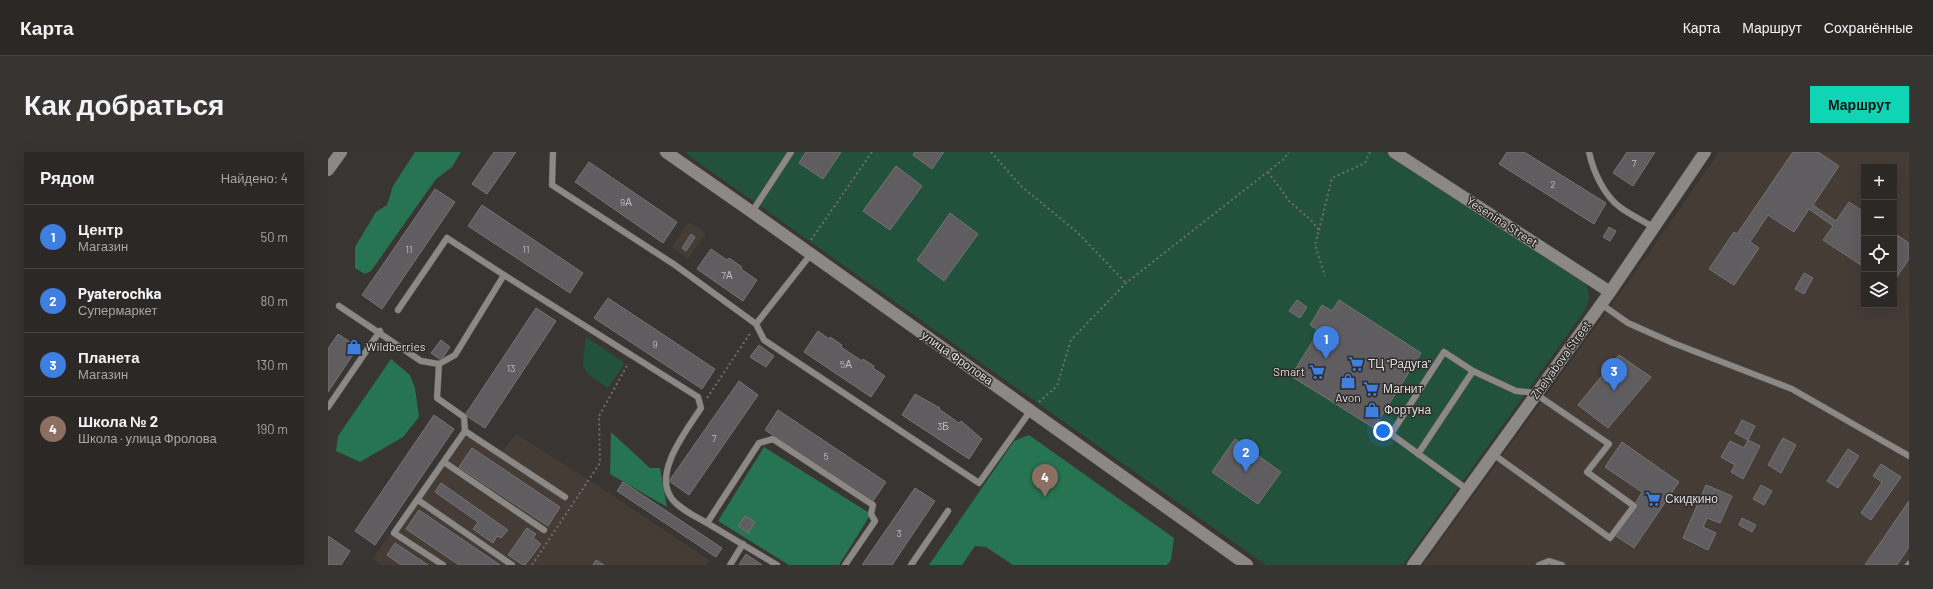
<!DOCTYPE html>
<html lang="ru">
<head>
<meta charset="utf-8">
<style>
	body { margin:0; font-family:Barlow,sans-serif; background:#373432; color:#f1f3f6 }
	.controls { position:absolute; right:12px; top:12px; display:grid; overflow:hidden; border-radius:0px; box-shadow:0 4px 16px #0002 }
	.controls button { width:36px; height:36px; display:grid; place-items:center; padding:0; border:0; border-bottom:1px solid #474443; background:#2b2826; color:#f1f3f6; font:20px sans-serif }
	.you { position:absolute; left:1055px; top:279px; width:14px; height:14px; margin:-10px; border:3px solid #fff; border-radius:50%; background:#1a73e8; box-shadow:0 0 0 6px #1a73e833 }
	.badge { display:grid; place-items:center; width:26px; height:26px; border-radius:50%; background:#0fd5b4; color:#fff; font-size:13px; font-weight:700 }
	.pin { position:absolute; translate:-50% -33px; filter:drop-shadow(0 1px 2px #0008) }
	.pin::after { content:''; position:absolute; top:21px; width:14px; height:12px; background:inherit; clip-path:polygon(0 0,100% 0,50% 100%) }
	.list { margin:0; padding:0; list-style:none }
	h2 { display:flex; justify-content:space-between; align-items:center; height:52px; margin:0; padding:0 16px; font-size:17px }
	h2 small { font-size:13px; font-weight:400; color:#a6a6a7 }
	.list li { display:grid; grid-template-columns:26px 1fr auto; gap:12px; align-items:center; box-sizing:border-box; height:64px; padding:0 16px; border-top:1px solid #474443 }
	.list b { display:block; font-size:15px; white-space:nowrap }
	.list p { margin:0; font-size:13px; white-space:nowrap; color:#a6a6a7 }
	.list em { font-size:13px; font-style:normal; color:#a6a6a7 }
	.icon { flex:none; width:22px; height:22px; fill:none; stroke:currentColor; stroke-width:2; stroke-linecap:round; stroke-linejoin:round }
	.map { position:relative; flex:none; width:1581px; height:413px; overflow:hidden; border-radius:0px }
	header { display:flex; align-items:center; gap:24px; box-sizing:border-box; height:56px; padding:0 20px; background:#2b2826; border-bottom:1px solid #474443 }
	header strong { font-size:19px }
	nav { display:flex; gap:22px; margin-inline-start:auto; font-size:14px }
	.intro { display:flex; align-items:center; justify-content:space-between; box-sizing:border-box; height:96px; padding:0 24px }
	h1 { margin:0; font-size:28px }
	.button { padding:10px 18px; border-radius:0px; background:#0fd5b4; color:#111; font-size:14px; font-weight:700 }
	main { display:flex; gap:24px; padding:0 24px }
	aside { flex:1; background:#2b2826; border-radius:0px; box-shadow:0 4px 16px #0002 }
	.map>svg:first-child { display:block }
	.built { fill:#453c36; fill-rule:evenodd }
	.green { fill:#22523b }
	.forest { fill:#267451 }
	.building { fill:#5f5d60; stroke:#767377 }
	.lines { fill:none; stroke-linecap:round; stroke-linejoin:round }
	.lane-casing { stroke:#555351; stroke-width:7 }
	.street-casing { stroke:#555351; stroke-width:13 }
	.secondary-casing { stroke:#555351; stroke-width:13 }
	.path { stroke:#706d6b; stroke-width:2; stroke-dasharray:2 3; stroke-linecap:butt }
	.lane { stroke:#8c8886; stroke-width:6 }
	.street { stroke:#8c8886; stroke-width:12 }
	.secondary { stroke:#8c8886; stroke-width:12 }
	.labels { text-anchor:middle; stroke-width:3; stroke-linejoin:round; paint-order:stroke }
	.number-label { font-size:10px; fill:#bfbdbd }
	.street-label { font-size:12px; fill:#dfdddc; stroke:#2e2b29 }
	.poi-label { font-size:12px; fill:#dfdddc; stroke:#2e2b29; text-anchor:start }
</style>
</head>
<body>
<header>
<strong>Карта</strong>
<nav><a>Карта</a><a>Маршрут</a><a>Сохранённые</a></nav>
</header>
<div class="intro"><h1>Как добраться</h1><a class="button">Маршрут</a></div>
<main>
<aside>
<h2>Рядом<small>Найдено: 4</small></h2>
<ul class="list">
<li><span class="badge" style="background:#3f7fe0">1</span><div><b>Центр</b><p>Магазин</p></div><em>50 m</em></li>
<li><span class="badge" style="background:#3f7fe0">2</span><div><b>Pyaterochka</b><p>Супермаркет</p></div><em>80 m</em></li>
<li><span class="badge" style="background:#3f7fe0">3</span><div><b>Планета</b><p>Магазин</p></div><em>130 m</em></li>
<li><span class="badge" style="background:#8d6e63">4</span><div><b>Школа № 2</b><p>Школа · улица Фролова</p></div><em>190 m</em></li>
</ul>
</aside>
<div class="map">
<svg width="1581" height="413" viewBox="0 0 1581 413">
	<rect width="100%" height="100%" fill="#393533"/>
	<g class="built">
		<path d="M1391,0H1581V413H1095L1322,100ZM1536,15H1566V153H1536Z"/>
		<polygon points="361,70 378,81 360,107 344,95"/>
		<polygon points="136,275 174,300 188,282 267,332 381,408 378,413 54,413 45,407"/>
	</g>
	<g class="green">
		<path d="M356,0H1057L1255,128C1263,139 1262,146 1257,158L1075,413H938Z"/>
		<path d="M258,185L297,211L280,236C251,216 253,220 258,185Z"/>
	</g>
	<g class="forest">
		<polygon points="87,0 133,0 124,15 108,27 43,119 37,122 27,116 27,95 48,60 59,53 65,34"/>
		<polygon points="63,207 82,223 87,236 91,265 75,285 32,310 8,299 10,284"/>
		<polygon points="283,280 322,316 332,316 339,355 282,322"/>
		<polygon points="701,283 846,386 843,408 839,413 685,413 658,395 647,394 634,413 601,413 686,289"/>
		<polygon points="436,295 543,362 511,413 461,413 390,369"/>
	</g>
	<g class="building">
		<polygon points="166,0 188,0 159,42 144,32"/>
		<polygon points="478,0 513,0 495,27 471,11"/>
		<polygon points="587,0 616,0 604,17 585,3"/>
		<polygon points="1179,0 1196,0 1278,51 1266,72 1171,12"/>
		<polygon points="1299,0 1327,0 1305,34 1285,21"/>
		<polygon points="1465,0 1490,0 1511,14 1485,53 1508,69 1521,50 1536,60 1536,115 1495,88 1505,74 1481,57 1466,80 1440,63 1422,90 1431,96 1406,133 1381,117 1406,80 1409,82"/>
		<polygon points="261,10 349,70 335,91 247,30"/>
		<polygon points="568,14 594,34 562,78 535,59"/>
		<polygon points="107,37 127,50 54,157 34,143"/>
		<polygon points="154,53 255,121 242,141 140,74"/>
		<polygon points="622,61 650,82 616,129 589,108"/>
		<polygon points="1281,75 1288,79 1282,89 1275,85"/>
		<polygon points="1566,81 1581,91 1581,107 1566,129"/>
		<polygon points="363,82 367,85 358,99 354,96"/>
		<polygon points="383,97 399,108 401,106 414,115 413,117 429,128 415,149 369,117"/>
		<polygon points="1476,121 1485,126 1476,142 1467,137"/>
		<polygon points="280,146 387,217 374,237 266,166"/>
		<polygon points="969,148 979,155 972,166 961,159"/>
		<polygon points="1011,148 1093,201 1046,276 963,224 991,179 982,173 994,153 1004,159"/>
		<polygon points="208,156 228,169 157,276 137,263"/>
		<polygon points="490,179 501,187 502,185 514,193 513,195 534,209 535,207 546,214 545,216 557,224 543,245 476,200"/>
		<polygon points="10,182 30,195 0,240 0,197"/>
		<polygon points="113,188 122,195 113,208 103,201"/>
		<polygon points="431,193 446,204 438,215 422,205"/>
		<polygon points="1291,203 1323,225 1280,276 1250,253"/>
		<polygon points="411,229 430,243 361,343 341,329"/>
		<polygon points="587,242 612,256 611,257 631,271 633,269 654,287 641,307 574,263"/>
		<polygon points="450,258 558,330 545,349 437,278"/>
		<polygon points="106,263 126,277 47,393 27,379"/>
		<polygon points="1414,268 1427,274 1420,288 1407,281"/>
		<polygon points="1455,286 1468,293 1453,321 1440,313"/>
		<polygon points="907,287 953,320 930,352 884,320"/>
		<polygon points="1420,288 1432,294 1415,327 1403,320 1407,313 1393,305 1402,289 1416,296"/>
		<polygon points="1294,290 1351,330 1306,396 1285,382 1306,354 1314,340 1277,315"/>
		<polygon points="144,296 232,355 220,374 131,315"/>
		<polygon points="1520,297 1531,304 1510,336 1499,329"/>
		<polygon points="1553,312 1573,325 1543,368 1533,361 1554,330 1545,324"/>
		<polygon points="295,330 394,396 388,405 289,339"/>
		<polygon points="113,331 180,378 173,386 169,384 165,391 145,377 150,370 107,340"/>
		<polygon points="1378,333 1404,344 1392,371 1379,366 1375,375 1388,381 1380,398 1355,386"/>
		<polygon points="1433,333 1444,339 1436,353 1425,347"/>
		<polygon points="587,336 607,349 564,413 534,413"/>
		<polygon points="1581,349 1581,395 1569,413 1537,413"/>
		<polygon points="91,358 172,413 131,413 78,377"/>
		<polygon points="417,364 427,370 420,381 410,374"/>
		<polygon points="1414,366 1428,373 1424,380 1411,373"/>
		<polygon points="199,376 208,382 205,386 213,392 197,413 195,413 180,403"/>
		<polygon points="0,384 22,399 13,413 0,413"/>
		<polygon points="67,391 100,413 73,413 59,403"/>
		<polygon points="418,402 434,413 411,413"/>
		<polygon points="268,408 276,413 265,413"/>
	</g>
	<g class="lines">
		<defs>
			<g id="lane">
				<polyline points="225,0 224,33 347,113 428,172"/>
				<path d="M1261,0C1265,19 1276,44 1293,56C1303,63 1315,69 1325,75"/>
				<polyline points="424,60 463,0"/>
				<polyline points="483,102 428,172 436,188 651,331 703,258"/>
				<polyline points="1273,152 1300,171 1345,191 1464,237 1581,304"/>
				<path d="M11,154L93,209L111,212L127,203L176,123L370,245L373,256C359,278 324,321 344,347C353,358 367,364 379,371L431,291L445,287L545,353L543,362L547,369L517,413"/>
				<polyline points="70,158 119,86 176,123"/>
				<polyline points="111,212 109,246 136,265 137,279 66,381 115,413"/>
				<polyline points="0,255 52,179"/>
				<polyline points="137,279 237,345"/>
				<polyline points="1090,302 1145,219"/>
				<polyline points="116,310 216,378"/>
				<polyline points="1140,338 1063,282 1116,200 1145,219 1188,239 1209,241 1215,247 1281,292 1259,320 1306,354 1282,386 1165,302"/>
				<polyline points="90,348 184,413"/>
				<polyline points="379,371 449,413"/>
				<polyline points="402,413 415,392"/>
				<polyline points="583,413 620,359"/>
				<polyline points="1211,413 1221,409 1234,413"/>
				<polyline points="1580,413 1581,412"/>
			</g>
			<g id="street">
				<polyline points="1066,0 1282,140"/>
				<polyline points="1085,413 1282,140 1377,0"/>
			</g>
			<g id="secondary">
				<polyline points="338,0 424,60 919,413"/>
				<polyline points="0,18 13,0"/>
			</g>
		</defs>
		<use href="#lane" class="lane-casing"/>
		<use href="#street" class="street-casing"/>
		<use href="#secondary" class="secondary-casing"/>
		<g class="path">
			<polyline points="663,0 693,34 750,81 798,131"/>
			<polyline points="940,20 962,50 983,68 991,78 987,93 997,124"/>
			<polyline points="991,78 1004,26 1037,11 1042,0"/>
			<polyline points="483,88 544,0"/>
			<polyline points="379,246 423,180"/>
			<polyline points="711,250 729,234 743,188 798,131 956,7 961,0"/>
			<polyline points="204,413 272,311 271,264 300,212"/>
		</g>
		<use href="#lane" class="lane"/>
		<use href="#street" class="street"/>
		<use href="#secondary" class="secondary"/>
	</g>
	<defs>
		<symbol id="shop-bare" viewBox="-9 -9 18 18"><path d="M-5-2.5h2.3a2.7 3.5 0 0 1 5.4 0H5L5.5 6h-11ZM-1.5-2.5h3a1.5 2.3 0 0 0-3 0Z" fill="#3f7fe0" stroke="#2e2b29" stroke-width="2.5" paint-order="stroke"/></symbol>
		<symbol id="supermarket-bare" viewBox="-9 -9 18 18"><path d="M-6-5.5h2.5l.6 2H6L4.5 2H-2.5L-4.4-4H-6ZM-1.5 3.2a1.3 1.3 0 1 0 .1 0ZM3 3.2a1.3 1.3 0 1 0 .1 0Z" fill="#3f7fe0" stroke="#2e2b29" stroke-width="2.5" paint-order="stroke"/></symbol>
	</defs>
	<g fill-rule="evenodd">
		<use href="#shop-bare" x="15" y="184" width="22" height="22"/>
		<use href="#supermarket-bare" x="1017" y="201" width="22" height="22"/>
		<use href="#supermarket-bare" x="978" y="209" width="22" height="22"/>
		<use href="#shop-bare" x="1009" y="218" width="22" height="22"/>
		<use href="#supermarket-bare" x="1032" y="226" width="22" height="22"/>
		<use href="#shop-bare" x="1033" y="247" width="22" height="22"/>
		<use href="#supermarket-bare" x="1314" y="336" width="22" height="22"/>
	</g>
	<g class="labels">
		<g class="number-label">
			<text x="1306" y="15">7</text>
			<text x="1225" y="36">2</text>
			<text x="298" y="54">9А</text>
			<text x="81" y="101">11</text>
			<text x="198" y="101">11</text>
			<text x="399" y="127">7А</text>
			<text x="327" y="196">9</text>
			<text x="518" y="216">5А</text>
			<text x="183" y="220">13</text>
			<text x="615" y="278">3Б</text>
			<text x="386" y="290">7</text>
			<text x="498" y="308">5</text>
			<text x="571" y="385">3</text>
		</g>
		<g class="street-label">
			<text transform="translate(1174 70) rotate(33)" y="4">Yesenina Street</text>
			<text transform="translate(629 206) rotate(35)" y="4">улица Фролова</text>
			<text transform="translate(1233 208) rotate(-54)" y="4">Zhelyabova Street</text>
		</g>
		<g class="poi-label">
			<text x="38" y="199">Wildberries</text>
			<text x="1040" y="216">ТЦ "Радуга"</text>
			<text x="977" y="224" text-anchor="end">Smart</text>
			<text x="1055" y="241">Магнит</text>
			<text x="1020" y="250" text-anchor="middle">Avon</text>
			<text x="1056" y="262">Фортуна</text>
			<text x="1337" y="351">Скидкино</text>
		</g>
	</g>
</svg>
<div class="controls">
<button>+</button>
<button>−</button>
<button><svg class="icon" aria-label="locate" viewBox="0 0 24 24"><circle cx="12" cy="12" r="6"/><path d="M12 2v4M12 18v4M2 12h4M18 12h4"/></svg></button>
<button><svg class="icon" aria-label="layers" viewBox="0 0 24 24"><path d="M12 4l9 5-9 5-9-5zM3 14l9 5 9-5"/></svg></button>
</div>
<div class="you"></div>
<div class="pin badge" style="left:998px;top:207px;background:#3f7fe0">1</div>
<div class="pin badge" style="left:918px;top:320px;background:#3f7fe0">2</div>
<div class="pin badge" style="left:1286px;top:239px;background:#3f7fe0">3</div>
<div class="pin badge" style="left:717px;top:345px;background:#8d6e63">4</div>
</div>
</main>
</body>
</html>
